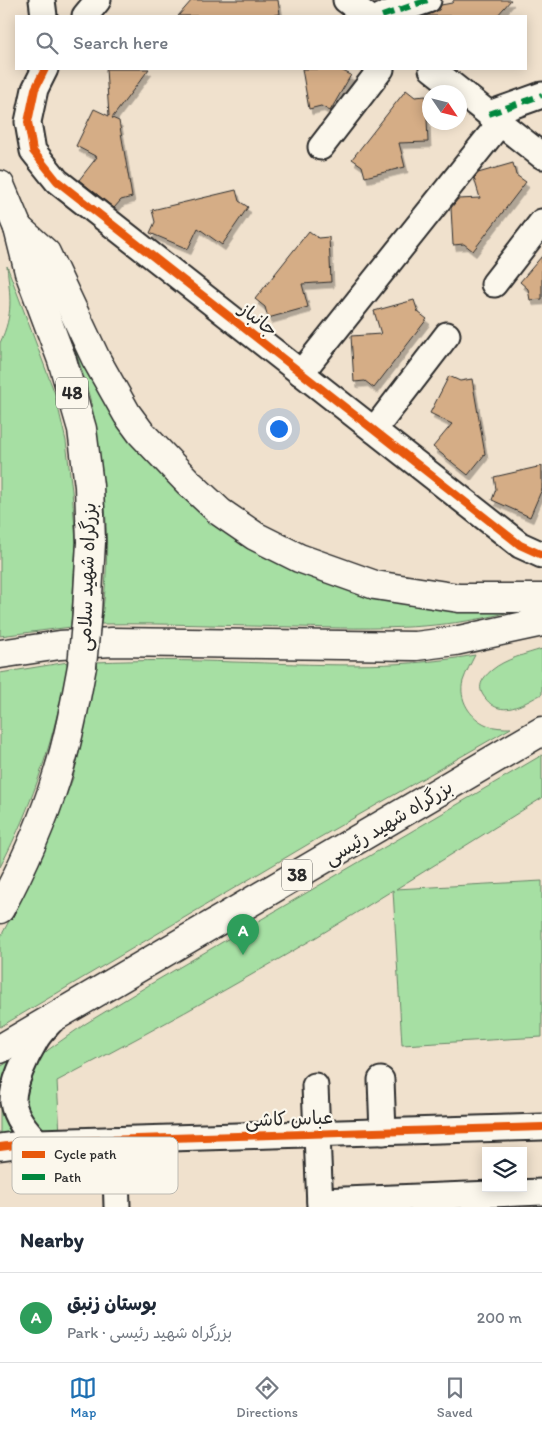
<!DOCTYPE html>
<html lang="en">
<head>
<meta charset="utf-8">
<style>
	body { margin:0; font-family:Itim,"Playpen Sans Arabic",sans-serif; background:#f6f6f7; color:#1f2937 }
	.controls { position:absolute; right:15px; bottom:15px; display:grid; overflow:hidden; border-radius:0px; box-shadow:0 2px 12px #0003 }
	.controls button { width:45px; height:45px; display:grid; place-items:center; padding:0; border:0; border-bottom:1px solid #e0e1e3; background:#fff; color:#1f2937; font:25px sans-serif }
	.compass { position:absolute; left:422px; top:85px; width:45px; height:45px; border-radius:50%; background:#fff; box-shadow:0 2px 12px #0003; rotate:125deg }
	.you { position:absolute; left:278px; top:428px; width:18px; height:18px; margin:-12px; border:4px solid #fff; border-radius:50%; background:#1a73e8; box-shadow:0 0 0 8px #1a73e833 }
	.badge { display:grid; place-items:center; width:32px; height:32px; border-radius:50%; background:#1f6fb2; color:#fff; font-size:16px; font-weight:700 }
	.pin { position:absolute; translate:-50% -41px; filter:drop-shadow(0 1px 2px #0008) }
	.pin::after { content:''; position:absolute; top:26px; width:18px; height:15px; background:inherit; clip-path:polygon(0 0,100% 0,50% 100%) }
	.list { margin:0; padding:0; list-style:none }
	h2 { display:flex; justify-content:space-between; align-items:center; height:65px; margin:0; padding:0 20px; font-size:21px }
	h2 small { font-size:16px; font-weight:400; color:#747a83 }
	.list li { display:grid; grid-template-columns:32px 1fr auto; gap:15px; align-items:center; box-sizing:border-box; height:90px; padding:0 20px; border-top:1px solid #e0e1e3 }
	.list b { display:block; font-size:19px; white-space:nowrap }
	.list p { margin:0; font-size:16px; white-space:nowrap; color:#747a83 }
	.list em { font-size:16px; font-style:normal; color:#747a83 }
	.icon { flex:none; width:28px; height:28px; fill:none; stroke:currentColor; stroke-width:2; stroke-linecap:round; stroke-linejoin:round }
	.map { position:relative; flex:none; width:542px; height:1207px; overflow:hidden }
	.search { position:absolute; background:#fff; box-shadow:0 2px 12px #0003; left:15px; right:15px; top:15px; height:55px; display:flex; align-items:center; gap:12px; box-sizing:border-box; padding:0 18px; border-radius:0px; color:#747a83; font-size:19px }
	.sheet { height:155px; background:#fff }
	nav { display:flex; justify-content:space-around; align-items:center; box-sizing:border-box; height:70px; border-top:1px solid #e0e1e3; background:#fff; font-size:14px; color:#747a83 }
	nav a { display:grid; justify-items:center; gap:2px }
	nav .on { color:#1f6fb2 }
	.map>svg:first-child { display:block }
	.green { fill:#a6dfa3; stroke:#688567 }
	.building { fill:#d5ad86; stroke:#2b2b2b; filter:url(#shadow) }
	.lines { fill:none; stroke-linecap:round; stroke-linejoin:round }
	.minor-casing { stroke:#2b2b2b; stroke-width:29 }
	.highway-casing { stroke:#2b2b2b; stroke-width:31 }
	.minor { stroke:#fbf7ec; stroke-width:25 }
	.highway { stroke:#fbf7ec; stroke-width:28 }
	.highway-bridge-casing { stroke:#2b2b2b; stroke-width:31; stroke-linecap:butt }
	.highway-bridge { stroke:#fbf7ec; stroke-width:28 }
	.quiet { stroke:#00873e; stroke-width:6; stroke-dasharray:12 6; stroke-linecap:butt }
	.cycleway-casing { stroke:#fbf7ec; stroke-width:11 }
	.cycleway { stroke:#e8590c; stroke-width:8 }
	.labels { text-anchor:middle; stroke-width:4.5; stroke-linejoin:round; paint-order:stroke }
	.shield { fill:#fbf7ec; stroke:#696865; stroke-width:1 }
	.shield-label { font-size:18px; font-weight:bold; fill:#2b2b2b }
	.street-label { font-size:19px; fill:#2b2b2b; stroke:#fbf7ec }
	.key { fill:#fbf7ec; stroke:#bdbab2; stroke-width:1 }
	.key-label { font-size:14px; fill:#2b2b2b }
</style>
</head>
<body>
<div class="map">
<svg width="542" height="1207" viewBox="0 0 542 1207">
	<defs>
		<filter id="shadow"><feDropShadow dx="3" dy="5.5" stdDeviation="0" flood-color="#0004"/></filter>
	</defs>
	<rect width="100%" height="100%" fill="#f0e1cd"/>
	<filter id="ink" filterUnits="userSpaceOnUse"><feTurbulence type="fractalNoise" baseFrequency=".02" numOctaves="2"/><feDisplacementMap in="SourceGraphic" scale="10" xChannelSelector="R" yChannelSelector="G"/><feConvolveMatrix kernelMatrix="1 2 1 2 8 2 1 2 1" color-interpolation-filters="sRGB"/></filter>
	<g filter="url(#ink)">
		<g class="green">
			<path d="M7,266L55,394L66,441L72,491L76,542L71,627L0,636V343C14,313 10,297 7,266Z"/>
			<path d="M69,334L106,395L261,548L526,607C452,631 374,629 297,627C232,626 166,623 101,624C109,571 108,520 101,468C98,441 95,414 87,388C82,370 76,352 69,334Z"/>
			<path d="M542,649V694C530,700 513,712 499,708C494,707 489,703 486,699C476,688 481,679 492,670C505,659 526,654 542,649Z"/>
			<path d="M475,655C471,663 466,672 463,681C458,699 470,718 487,725C494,728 504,728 511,728L317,839L0,1027V938L36,870L56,823L73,778L87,717L96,662C142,660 187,660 233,662C314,664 394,670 475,655Z"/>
			<path d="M68,662C56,733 34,803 0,867V673Z"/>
			<path d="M542,755V798L396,889L542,881V1037L402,1045L393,890C284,959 171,1021 57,1081L60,1134L36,1128L21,1100L35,1063L48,1050L85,1024L149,985Z"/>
			<polygon points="20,1055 20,1138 0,1140 0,1067"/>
		</g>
		<g class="building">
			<polygon points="192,0 278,0 280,14 268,16 178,16"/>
			<polygon points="454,0 511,0 497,16 425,16 439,10 441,5 452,3"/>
			<polygon points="106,69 149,69 112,118 119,121 132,197 121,200 114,208 79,180 97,157 76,146 94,109 109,116"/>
			<polygon points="302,69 339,69 351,75 330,111 321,106 309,109"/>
			<polygon points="406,90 415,97 426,96 428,142 399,143 405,167 365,177 362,166 352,159"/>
			<polygon points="513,163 516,175 526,182 473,251 464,244 453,245 451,208 458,199 480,198 474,178 478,173"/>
			<polygon points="236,190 239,201 248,207 222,245 198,228 188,249 150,233 155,222 152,210"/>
			<polygon points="309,231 318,238 329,237 331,282 302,284 308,307 268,318 265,307 255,299"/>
			<polygon points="542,256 542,299 530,300 528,289 520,282"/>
			<polygon points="414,300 418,312 427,319 374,388 365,381 354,382 351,336 381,334 374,311"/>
			<polygon points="449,376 460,381 472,379 485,454 468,475 433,447 452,424 430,413"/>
			<polygon points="542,466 542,489 530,517 492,500 496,489 494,477"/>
		</g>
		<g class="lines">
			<defs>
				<g id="minor">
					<polyline points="42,0 44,16"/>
					<polyline points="346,0 367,16"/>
					<polyline points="85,16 98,0"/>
					<polyline points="382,16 428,0"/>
					<polyline points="45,69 35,89 28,122 33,151 57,181 520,545 542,555"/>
					<polyline points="432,69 542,156"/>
					<polyline points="489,114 542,95"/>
					<polyline points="321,147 381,69"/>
					<polyline points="494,284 542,222"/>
					<polyline points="301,373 500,123"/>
					<polyline points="374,430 447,335"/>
					<polyline points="381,1080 383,1132"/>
					<polyline points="315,1086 320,1207"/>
					<polyline points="115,1140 117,1207"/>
					<path d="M37,1142C27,1131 15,1118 13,1102C12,1085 26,1056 35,1041C39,1033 47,1026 52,1020"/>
					<polyline points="0,1147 37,1142 542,1127"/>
					<polyline points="320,1201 542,1192"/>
				</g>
				<g id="highway">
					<polyline points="0,185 18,228 29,272 62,360 82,429 89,486 91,542 87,612"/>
					<polyline points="18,228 46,253 96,359 127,414 141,433 189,483 220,512 255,536 299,558 375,585 459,598 542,598"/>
					<polyline points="0,654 60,645 112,642 416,646 455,641 542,622"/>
					<path d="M0,909C22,868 42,824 56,779C68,742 75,704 82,666"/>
					<polyline points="0,1049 542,731"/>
				</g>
			</defs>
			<use href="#minor" class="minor-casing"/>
			<use href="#highway" class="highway-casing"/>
			<use href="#minor" class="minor"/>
			<use href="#highway" class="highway"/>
			<defs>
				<polyline id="highway-bridge" points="82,666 87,612"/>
			</defs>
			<use href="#highway-bridge" class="highway-bridge-casing"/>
			<use href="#highway-bridge" class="highway-bridge"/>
			<g class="quiet">
				<polyline points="382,16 428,0"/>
				<polyline points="489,114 542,95"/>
			</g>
			<defs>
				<g id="cycleway">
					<polyline points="45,69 35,89 28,122 33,151 57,181 520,545 542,555"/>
					<polyline points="0,1147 37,1142 542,1127"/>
				</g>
			</defs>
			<use href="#cycleway" class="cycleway-casing"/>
			<use href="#cycleway" class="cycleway"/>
		</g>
	</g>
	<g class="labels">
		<g class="shield">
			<rect x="56" y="377.5" width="32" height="31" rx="4"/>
			<rect x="282" y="859.5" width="30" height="31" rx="4"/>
		</g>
		<g class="shield-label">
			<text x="72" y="399">48</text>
			<text x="297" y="881">38</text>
		</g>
		<g class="street-label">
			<text transform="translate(259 319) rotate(38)" y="7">جانباز</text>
			<text transform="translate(86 577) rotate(-88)" y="7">بزرگراه شهید سلامی</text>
			<text transform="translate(388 822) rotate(-31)" y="7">بزرگراه شهید رئیسی</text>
			<text transform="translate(289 1118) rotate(-2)" y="7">عباس کاشی</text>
		</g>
	</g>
	<rect x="12" y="1137" width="166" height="57" rx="8" class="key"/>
	<rect x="22" y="1151" width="23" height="7" fill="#e8590c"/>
	<rect x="22" y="1174" width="23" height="6" fill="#00873e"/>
	<g class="key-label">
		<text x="54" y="1159">Cycle path</text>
		<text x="54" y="1182">Path</text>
	</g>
</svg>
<div class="controls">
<button><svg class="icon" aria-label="layers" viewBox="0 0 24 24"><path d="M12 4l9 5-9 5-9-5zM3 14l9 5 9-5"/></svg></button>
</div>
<svg class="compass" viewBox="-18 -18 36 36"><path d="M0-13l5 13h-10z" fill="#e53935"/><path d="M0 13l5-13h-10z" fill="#747a83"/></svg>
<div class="you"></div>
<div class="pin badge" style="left:243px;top:955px;background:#2e9e5b">A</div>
<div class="search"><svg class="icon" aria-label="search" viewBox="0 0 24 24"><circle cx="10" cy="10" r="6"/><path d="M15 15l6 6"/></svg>Search here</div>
</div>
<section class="sheet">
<h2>Nearby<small></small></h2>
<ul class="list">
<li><span class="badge" style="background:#2e9e5b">A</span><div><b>بوستان زنبق</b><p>Park · بزرگراه شهید رئیسی</p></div><em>200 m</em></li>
</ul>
</section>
<nav>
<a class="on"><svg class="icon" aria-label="map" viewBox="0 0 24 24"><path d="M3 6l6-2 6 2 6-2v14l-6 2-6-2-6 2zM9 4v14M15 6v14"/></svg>Map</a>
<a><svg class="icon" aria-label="directions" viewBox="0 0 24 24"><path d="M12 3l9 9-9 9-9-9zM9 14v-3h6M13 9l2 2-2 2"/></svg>Directions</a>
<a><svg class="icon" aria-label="saved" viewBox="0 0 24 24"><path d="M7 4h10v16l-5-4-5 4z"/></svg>Saved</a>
</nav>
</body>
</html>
